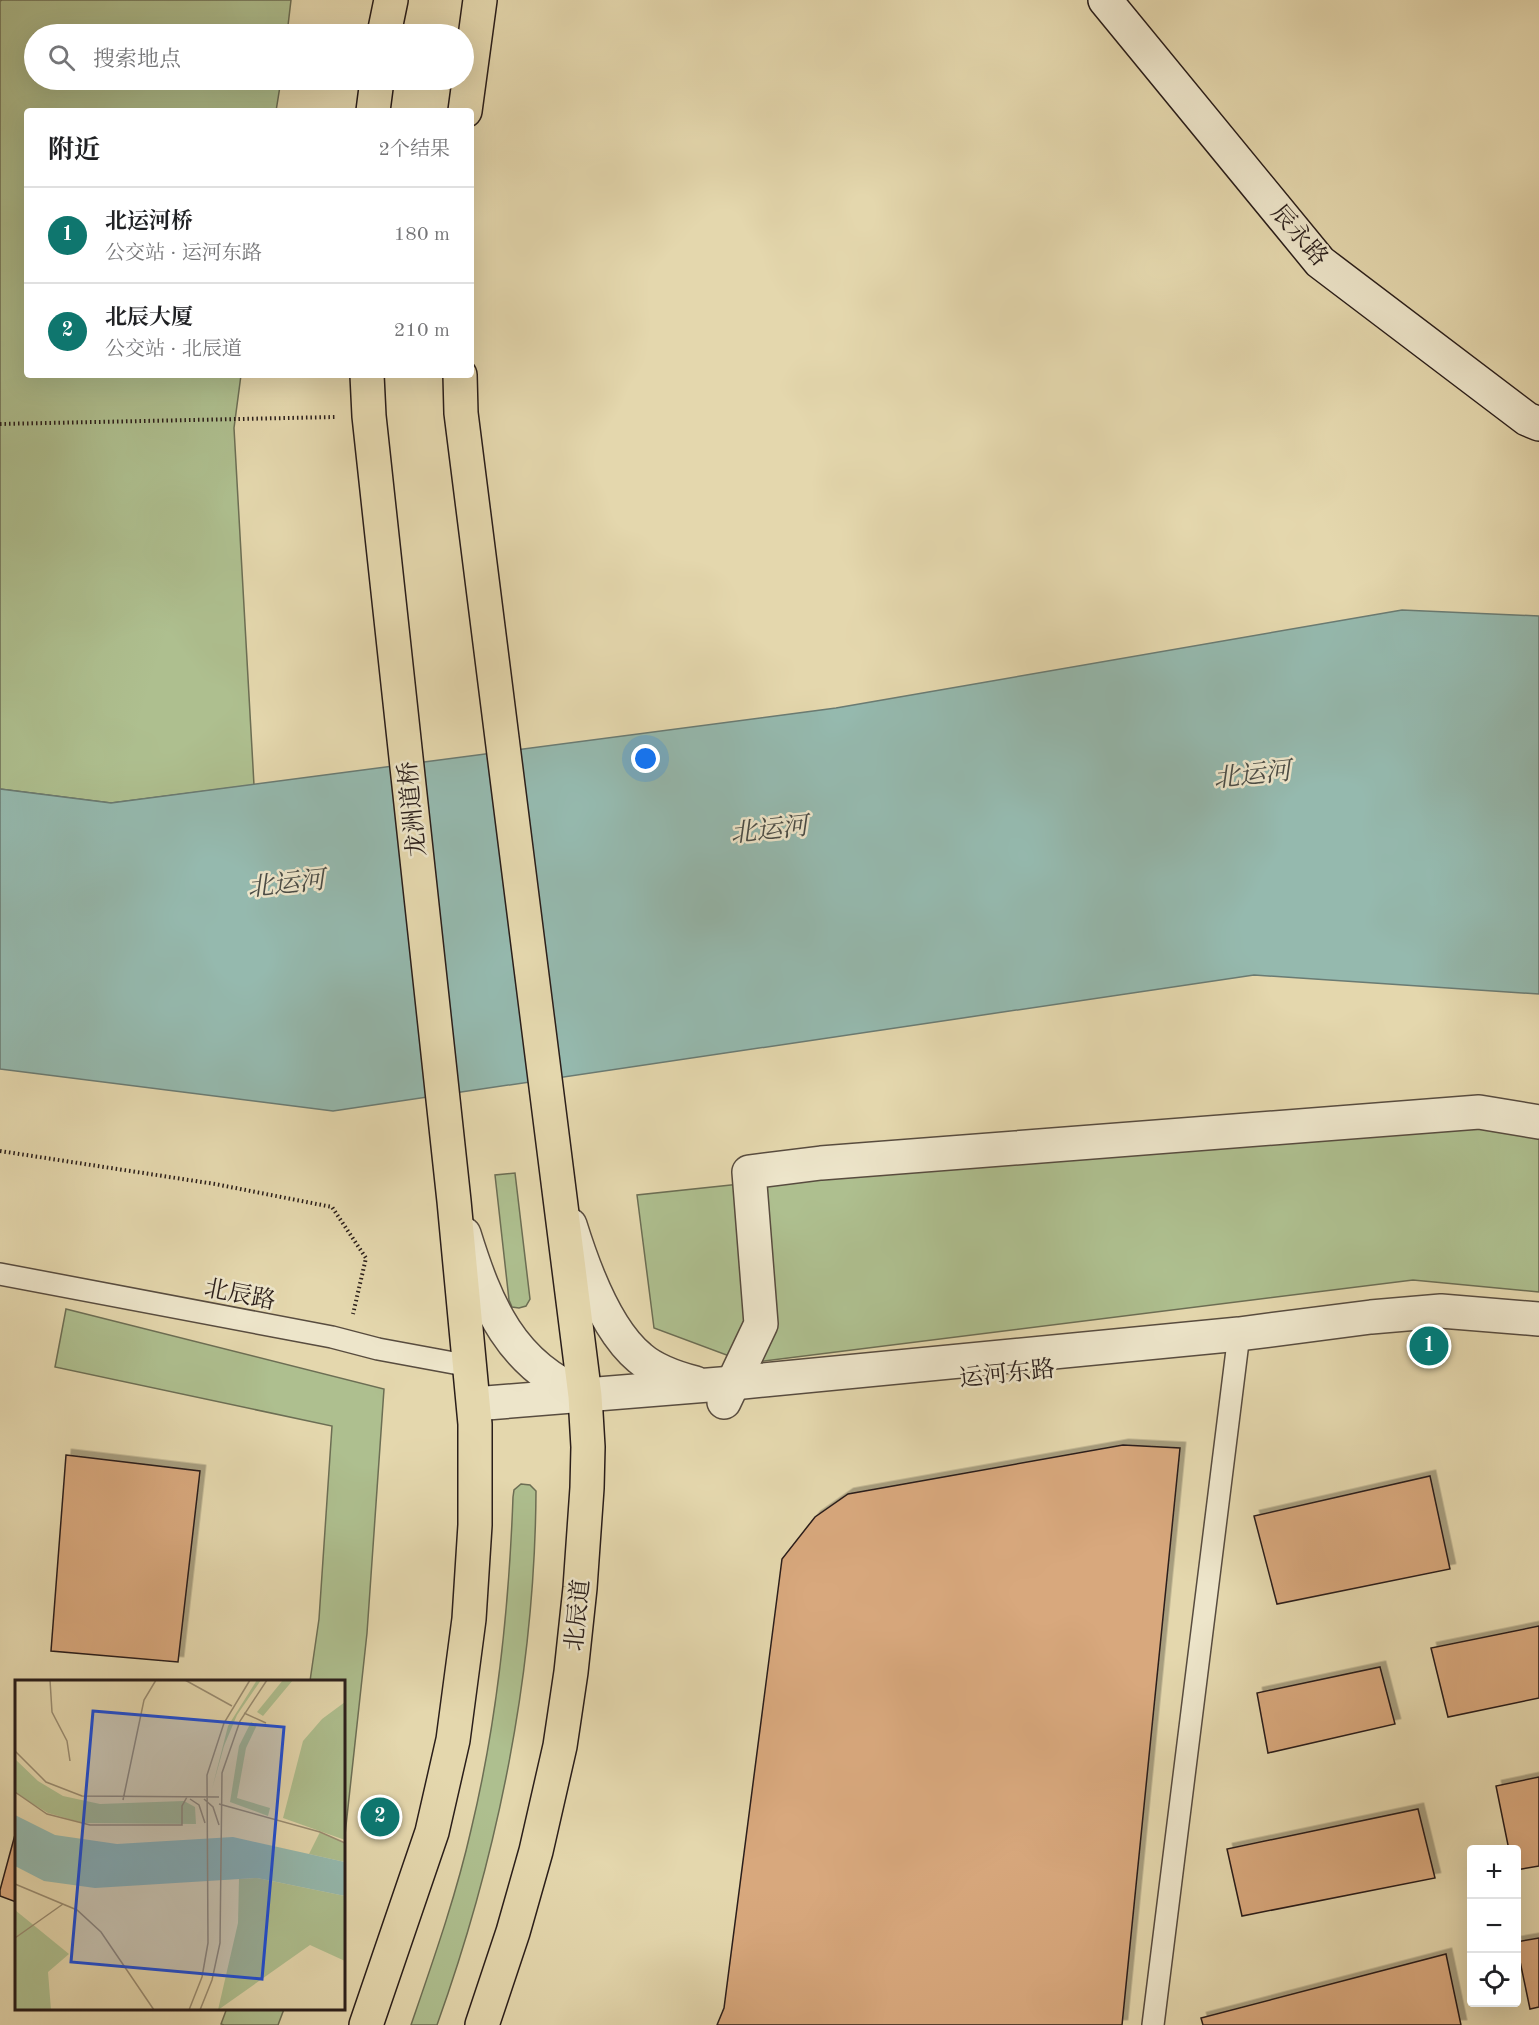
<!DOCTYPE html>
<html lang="zh">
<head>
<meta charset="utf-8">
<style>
	body { margin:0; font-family:"Old Standard TT","Noto Serif SC",serif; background:#f2f2f2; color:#202124 }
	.controls { position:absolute; right:18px; bottom:18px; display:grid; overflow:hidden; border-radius:6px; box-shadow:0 6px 24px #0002 }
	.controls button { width:54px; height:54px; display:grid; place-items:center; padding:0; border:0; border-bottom:2px solid #e0e0e0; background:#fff; color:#202124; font:30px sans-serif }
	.you { position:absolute; left:646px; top:759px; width:21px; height:21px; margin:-15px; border:4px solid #fff; border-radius:50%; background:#1a73e8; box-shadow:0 0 0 9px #1a73e833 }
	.badge { display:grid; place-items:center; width:39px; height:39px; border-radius:50%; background:#0f766e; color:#fff; font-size:20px; font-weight:700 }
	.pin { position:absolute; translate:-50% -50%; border:3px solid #fff; box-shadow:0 2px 6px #0006 }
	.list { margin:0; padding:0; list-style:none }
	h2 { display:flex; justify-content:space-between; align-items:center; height:78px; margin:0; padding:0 24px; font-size:26px }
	h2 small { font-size:20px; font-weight:400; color:#757577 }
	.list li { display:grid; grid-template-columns:39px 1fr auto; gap:18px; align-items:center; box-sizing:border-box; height:96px; padding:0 24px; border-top:2px solid #e0e0e0 }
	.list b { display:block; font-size:22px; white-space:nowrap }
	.list p { margin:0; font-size:20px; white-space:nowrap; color:#757577 }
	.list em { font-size:20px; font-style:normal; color:#757577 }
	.icon { flex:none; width:33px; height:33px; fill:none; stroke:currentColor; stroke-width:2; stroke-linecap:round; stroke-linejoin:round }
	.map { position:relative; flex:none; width:1539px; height:2025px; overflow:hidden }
	.search { position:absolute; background:#fff; box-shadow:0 6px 24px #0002; left:24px; top:24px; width:450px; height:66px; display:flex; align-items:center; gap:15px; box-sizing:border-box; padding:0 21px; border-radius:33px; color:#757577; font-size:22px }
	.panel { position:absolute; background:#fff; box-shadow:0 6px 24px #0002; left:24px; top:108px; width:450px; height:270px; border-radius:6px }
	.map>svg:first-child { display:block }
	.green { fill:#aebf8f; stroke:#6c6e54; stroke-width:1.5 }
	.water { fill:#95b9ae; stroke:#6a7b73; stroke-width:1.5 }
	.building { fill:#d8a87d; stroke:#2a1e1a; stroke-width:1.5; filter:url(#shadow) }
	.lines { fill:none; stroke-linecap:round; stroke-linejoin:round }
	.service-casing { stroke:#584c3f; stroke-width:24 }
	.minor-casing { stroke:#584c3f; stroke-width:36 }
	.tertiary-casing { stroke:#584c3f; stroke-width:36 }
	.secondary-casing { stroke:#2a1e1a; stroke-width:36 }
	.primary-casing { stroke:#2a1e1a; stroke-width:36 }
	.path { stroke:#2a1e1a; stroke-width:4; stroke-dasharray:1.5 3; stroke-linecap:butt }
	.service { stroke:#ede5ca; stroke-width:21 }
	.minor { stroke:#ede5ca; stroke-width:33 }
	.tertiary { stroke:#ede5ca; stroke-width:33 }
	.secondary { stroke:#ede5ca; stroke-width:33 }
	.primary { stroke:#e4d7ad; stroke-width:33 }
	.labels { text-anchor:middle; stroke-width:5; stroke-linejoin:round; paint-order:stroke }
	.street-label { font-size:24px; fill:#2a1e1a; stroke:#ede5ca }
	.water-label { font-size:26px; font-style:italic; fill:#4a4c46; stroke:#ede5ca }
	.inset-road { fill:none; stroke:#9a8d72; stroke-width:1.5 }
	.view { fill:#1d4ed8; fill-opacity:0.15; stroke:#1d4ed8; stroke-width:3 }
	.inset-edge { fill:none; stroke:#2a1e1a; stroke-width:3 }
</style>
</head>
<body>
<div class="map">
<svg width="1539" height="2025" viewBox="0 0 1539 2025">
	<defs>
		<filter id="shadow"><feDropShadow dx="5.5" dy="-5.5" stdDeviation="0" flood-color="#0004"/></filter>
	</defs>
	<rect width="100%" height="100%" fill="#e4d7ad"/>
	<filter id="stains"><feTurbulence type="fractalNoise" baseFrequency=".00333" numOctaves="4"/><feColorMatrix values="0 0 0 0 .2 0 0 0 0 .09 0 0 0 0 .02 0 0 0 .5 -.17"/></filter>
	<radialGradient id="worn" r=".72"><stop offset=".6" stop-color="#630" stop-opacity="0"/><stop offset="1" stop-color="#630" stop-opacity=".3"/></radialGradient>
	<g class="green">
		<polygon points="2,0 291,0 287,34 34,34 34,80 281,80 276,111 27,111 27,375 241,375 234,428 254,785 111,803 0,789 0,1"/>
		<polygon points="1539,1124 1539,1292 1413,1280 748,1363 654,1328 637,1195 1200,1135"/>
		<polygon points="515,1173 530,1299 526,1306 519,1308 512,1307 509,1300 495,1175"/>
		<polygon points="66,1309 384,1389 367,1633 344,1844 344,1682 310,1681 319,1619 332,1426 55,1367"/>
		<path d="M521,1484L530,1485L536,1491C535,1672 498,1855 437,2025H411C433,1961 456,1896 471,1830C497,1722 509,1609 513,1497L514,1490Z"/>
		<polygon points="227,2008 284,2008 284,2009 278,2025 224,2025 221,2024"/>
	</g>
	<polygon class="water" points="1402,610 1539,616 1539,994 1254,975 333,1111 0,1069 0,789 111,803 836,708"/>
	<g class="building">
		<polygon points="1123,1445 1180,1448 1122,2025 717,2025 724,2008 782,1559 815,1517 848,1494"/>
		<polygon points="66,1455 200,1471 178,1662 51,1651"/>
		<polygon points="1430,1476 1450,1569 1277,1604 1254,1516"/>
		<polygon points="1539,1626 1539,1698 1448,1717 1431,1648"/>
		<polygon points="1380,1667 1395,1724 1268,1753 1257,1693"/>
		<polygon points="1539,1777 1539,1866 1516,1870 1516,1850 1509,1850 1496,1786"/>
		<polygon points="1418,1809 1435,1878 1242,1916 1227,1849"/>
		<polygon points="16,1831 16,1902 0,1896 0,1890"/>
		<polygon points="1539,1938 1539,2007 1530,2009 1516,1942"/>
		<polygon points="1446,1954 1461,2025 1203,2025 1201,2018"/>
	</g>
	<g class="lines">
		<defs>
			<g id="service">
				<polyline points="0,1274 332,1337 378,1349 470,1366"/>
				<polyline points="1153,2025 1239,1334"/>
			</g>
			<polyline id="minor" points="724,1402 761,1324 749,1172 821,1163 1479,1112 1539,1122"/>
			<g id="tertiary">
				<path d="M570,1225C583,1267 606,1330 640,1358C655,1371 676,1378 695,1383"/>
				<path d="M464,1234C486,1305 511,1366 584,1395"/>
				<polyline points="474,1404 733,1383 1239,1334 1371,1317 1441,1311 1539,1319"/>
			</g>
			<polyline id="secondary" points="1105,0 1320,262 1527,419 1539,424"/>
			<g id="primary">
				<polyline points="384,34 391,0"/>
				<polyline points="373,111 377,80"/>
				<polyline points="465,111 480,0"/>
				<polyline points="460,375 461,413 585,1396 588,1447 587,1488 580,1588 571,1672 560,1746 536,1851 513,1932 482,2025"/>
				<polyline points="366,2025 432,1832 453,1740 469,1619 475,1525 475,1424 454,1201 369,416 367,375"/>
			</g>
		</defs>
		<use href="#service" class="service-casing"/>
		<use href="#minor" class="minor-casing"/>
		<use href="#tertiary" class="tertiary-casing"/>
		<use href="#secondary" class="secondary-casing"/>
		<use href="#primary" class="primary-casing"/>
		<g class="path">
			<polyline points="0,424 335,417"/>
			<polyline points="0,1151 215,1184 332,1207 366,1258 353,1314"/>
		</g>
		<use href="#service" class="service"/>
		<use href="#minor" class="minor"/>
		<use href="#tertiary" class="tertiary"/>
		<use href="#secondary" class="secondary"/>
		<use href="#primary" class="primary"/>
	</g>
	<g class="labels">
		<g class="street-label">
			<text transform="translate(1300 235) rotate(49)" y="8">辰永路</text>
			<text transform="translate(412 809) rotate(-96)" y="8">龙洲道桥</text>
			<text transform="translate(240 1294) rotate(11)" y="8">北辰路</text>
			<text transform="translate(1007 1373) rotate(-6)" y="8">运河东路</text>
			<text transform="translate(577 1615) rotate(-84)" y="8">北辰道</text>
		</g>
		<g class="water-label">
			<text transform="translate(1252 774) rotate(-6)" y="9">北运河</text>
			<text transform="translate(769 829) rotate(-6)" y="9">北运河</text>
			<text transform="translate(286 883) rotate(-6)" y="9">北运河</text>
		</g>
	</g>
	<g transform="translate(15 1680)">
		<rect width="330" height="330" fill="#e4d7ad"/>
		<path d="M242,0H246L222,35L209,66L197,109L213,46ZM268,0H278L248,36L242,32ZM330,22V160L268,138L288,61L307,39ZM236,42L242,45L231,68L222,118L255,128L253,136L215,122L224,66ZM0,79L23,101L48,116L85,124L169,121L180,127L181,144L68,143L33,133L0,113ZM305,152L330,163V182L294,174ZM242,198L330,216V281L295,265L203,330L223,243L224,199ZM0,230L54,274L33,292L36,330H0Z" fill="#aebf8f"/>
		<path d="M0,135L40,155L102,164L218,157L330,182V216L242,198L80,208L29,201L0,186Z" fill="#95b9ae"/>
		<path class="inset-road" d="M35,0L37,32L52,61L55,81M170,0L217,26M229,33L251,43M0,71L31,102L67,116L204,117M0,112L32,134L75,145H167V126L172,117M175,119L184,125L190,143M189,119L198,127L204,145M108,120L129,20L141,0M204,124L305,152L330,163M0,204L62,230L86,252L139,330M0,258L48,224M174,330L187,297L193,263L192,95L209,43L235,0M185,330L197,300L205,263L207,93L225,41L252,0"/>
		<path class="view" d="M78,31L269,47L247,299L56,282Z"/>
		<rect width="330" height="330" class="inset-edge"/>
	</g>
	<rect width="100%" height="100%" filter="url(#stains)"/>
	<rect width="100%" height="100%" fill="url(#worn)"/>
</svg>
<div class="controls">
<button>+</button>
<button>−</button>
<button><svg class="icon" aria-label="locate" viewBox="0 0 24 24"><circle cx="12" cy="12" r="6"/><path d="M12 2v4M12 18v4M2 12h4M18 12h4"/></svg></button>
</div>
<div class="you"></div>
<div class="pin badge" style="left:1429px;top:1346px">1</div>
<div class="pin badge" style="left:380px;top:1817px">2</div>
<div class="search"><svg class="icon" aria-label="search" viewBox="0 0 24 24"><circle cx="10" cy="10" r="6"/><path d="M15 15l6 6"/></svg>搜索地点</div>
<section class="panel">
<h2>附近<small>2个结果</small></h2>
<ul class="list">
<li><span class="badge">1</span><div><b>北运河桥</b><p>公交站 · 运河东路</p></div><em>180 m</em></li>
<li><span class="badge">2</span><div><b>北辰大厦</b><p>公交站 · 北辰道</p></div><em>210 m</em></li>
</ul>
</section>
</div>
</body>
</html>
